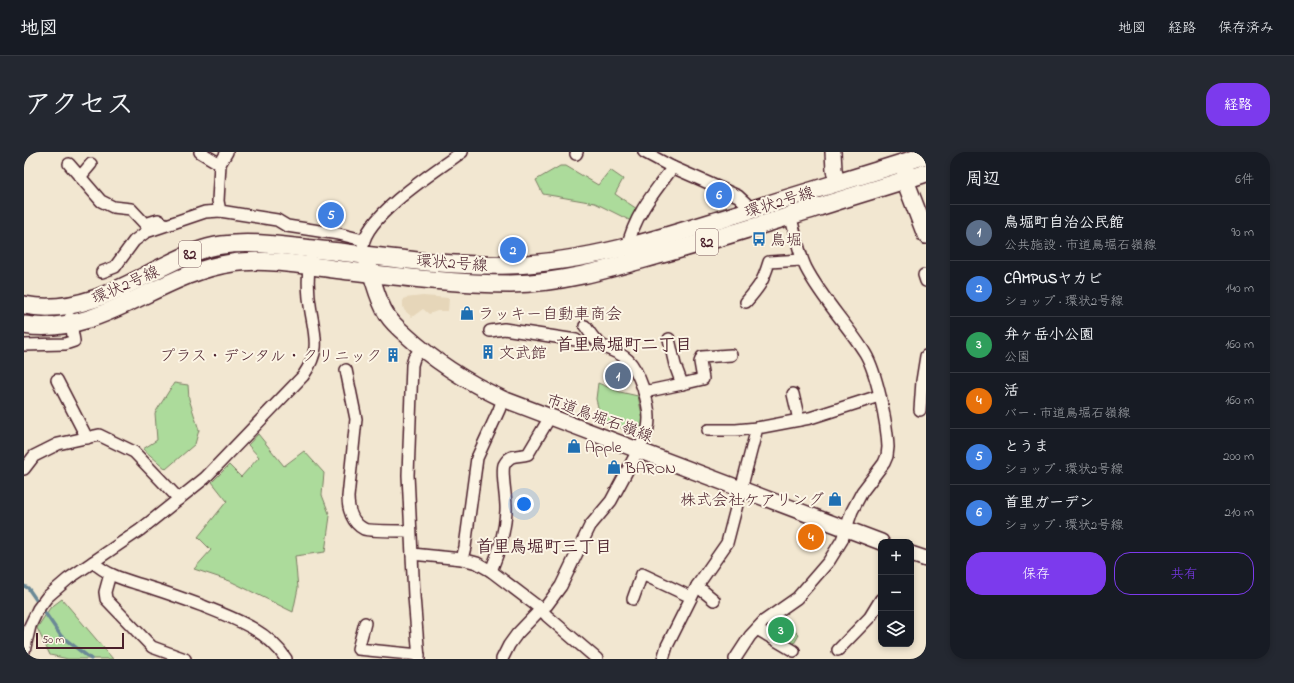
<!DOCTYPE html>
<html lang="ja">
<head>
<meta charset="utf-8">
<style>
	body { margin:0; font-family:"Indie Flower","Klee One",sans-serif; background:#242831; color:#f1f3f6 }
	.controls { position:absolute; right:12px; bottom:12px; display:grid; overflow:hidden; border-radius:8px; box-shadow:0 2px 6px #0003 }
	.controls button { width:36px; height:36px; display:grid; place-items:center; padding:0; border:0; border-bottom:1px solid #363941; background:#171b24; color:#f1f3f6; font:20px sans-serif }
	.scale { position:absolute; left:12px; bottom:10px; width:88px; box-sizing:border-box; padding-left:4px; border:2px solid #4a1f2b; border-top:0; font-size:11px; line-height:14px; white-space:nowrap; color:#4a1f2b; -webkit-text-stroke:3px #fcf5e5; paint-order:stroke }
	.you { position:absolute; left:500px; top:352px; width:14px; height:14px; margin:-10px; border:3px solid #fff; border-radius:50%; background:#1a73e8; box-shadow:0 0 0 6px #1a73e833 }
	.badge { display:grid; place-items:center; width:26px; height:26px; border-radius:50%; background:#7c3aed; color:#fff; font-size:13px; font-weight:700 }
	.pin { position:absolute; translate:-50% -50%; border:2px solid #fff; box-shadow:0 1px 4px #0006 }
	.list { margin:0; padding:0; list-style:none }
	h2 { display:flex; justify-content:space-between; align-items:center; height:52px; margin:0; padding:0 16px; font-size:17px }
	h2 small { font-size:13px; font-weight:400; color:#9ea1a6 }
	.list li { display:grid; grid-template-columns:26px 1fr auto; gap:12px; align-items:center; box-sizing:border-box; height:56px; padding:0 16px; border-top:1px solid #363941 }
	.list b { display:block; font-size:15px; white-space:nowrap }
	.list p { margin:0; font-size:13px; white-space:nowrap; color:#9ea1a6 }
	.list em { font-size:13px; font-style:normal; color:#9ea1a6 }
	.actions { display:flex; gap:8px; padding:12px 16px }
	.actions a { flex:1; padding:9px 0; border:1px solid #7c3aed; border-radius:16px; text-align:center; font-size:14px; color:#7c3aed }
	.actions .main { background:#7c3aed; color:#fff }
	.icon { flex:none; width:22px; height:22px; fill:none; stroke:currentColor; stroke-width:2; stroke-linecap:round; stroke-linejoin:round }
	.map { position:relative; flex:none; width:902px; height:507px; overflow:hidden; border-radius:16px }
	header { display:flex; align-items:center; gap:24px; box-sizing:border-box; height:56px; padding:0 20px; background:#171b24; border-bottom:1px solid #363941 }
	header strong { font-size:19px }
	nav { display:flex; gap:22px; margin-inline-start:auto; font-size:14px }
	.intro { display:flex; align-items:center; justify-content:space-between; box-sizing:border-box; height:96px; padding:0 24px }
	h1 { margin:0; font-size:28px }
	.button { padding:10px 18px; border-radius:16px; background:#7c3aed; color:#fff; font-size:14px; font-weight:700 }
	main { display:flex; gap:24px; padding:0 24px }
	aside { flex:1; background:#171b24; border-radius:16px; box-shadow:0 2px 6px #0003 }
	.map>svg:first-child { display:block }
	.built { fill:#e6d6b9 }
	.green { fill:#acdb9b; stroke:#7b7d63 }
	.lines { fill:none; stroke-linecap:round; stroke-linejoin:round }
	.stream { stroke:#6b8996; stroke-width:3.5 }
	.street-casing { stroke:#4a1f2b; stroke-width:14 }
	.secondary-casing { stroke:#4a1f2b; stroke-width:18 }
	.primary-casing { stroke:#4a1f2b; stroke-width:20 }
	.street { stroke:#fcf5e5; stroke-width:11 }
	.secondary { stroke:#fcf5e5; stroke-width:15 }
	.primary { stroke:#fcf5e5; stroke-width:17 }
	.labels { text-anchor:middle; stroke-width:4; stroke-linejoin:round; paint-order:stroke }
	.shield { fill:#fcf5e5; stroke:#7f5f63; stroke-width:1 }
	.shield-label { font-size:15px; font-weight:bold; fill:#4a1f2b }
	.street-label { font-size:16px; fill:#4a1f2b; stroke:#fcf5e5 }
	.poi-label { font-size:16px; fill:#4a1f2b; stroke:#fcf5e5; text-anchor:start }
	.neighbourhood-label { font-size:17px; font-weight:bold; fill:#4a1f2b; stroke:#fcf5e5 }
</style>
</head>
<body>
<header>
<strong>地図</strong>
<nav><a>地図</a><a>経路</a><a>保存済み</a></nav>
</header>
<div class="intro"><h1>アクセス</h1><a class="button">経路</a></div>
<main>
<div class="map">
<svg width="902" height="507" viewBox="0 0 902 507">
	<rect width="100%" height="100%" fill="#f2e7d1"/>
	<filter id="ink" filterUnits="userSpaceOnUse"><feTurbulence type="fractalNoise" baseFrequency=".025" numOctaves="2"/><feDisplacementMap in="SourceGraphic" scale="8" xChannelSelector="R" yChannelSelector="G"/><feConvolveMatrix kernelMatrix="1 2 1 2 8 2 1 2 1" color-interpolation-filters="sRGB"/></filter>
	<g filter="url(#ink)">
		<polygon class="built" points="399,144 425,146 424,159 413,159 405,162 399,157 388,165 380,158 379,154 379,149 381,146"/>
		<g class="green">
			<polygon points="536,14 542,14 574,33 586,18 599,27 591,42 613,57 607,69 571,51 519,42 512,28"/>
			<polygon points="150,231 164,233 165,247 175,278 171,292 142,317 119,297 133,288 131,261"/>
			<polygon points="574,231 596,240 614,244 620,273 616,285 577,267 572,247"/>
			<polygon points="234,282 260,314 280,299 300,321 298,343 306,364 301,400 271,404 274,436 269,460 206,429 170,417 187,398 174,385 203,349 188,330 205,313 217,325 235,305 224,293"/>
			<polygon points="38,447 89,507 44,507 26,503 13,476 26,456"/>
			<polygon points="757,465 775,483 768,495 745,480 743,476"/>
		</g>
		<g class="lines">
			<polyline class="stream" points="0,434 4,436 37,484 67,507"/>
			<defs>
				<g id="street">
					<polyline points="176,0 196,12"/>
					<polyline points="203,0 196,12 194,49 196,59 253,68 263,74 315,82 339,88"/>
					<polyline points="620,0 648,15 714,44 728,57"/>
					<polyline points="552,2 553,0"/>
					<polyline points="45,12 77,49 89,55 107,57 121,72 134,68 142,73"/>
					<polyline points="56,25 67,12"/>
					<path d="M339,94C341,64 414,17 438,0"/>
					<path d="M603,96C610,65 627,44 646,19L648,15"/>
					<polyline points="78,120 91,115 110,89 122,80 181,60 196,59"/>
					<polyline points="902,123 900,123 902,129"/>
					<path d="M722,150C735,135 739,130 745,110L778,108"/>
					<polyline points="466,179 480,177 552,188"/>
					<polyline points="0,193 41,192 50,189 46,166"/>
					<path d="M322,218L332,267L324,345C324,357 328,371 340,377C344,379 379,379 386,379"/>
					<polyline points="33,228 63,286"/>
					<polyline points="658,232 679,227 676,210 678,205 707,203"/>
					<polyline points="620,240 658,232 651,213 645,187"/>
					<polyline points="769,242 775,268"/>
					<polyline points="896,258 898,229 902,204"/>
					<polyline points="684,278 712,278 733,276"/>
					<polyline points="0,317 10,304 34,292 75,283 110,300 155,347"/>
					<polyline points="388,402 438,407 453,411 467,419 517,457 523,464 573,507"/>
					<polyline points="438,407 441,395 453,306 475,258 479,247"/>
					<path d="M69,410C84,424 102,428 121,434C141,440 160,447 179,454C209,466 244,478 262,507"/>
					<path d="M467,419C475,400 481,380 482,359C483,348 477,321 480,313C486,301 494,305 504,302L526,265"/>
					<polyline points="86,422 81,440 82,447 128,495 161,507"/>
					<polyline points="673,434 690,448"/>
					<polyline points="609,447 618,422 667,445"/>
					<polyline points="341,471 334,497 395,503"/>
					<polyline points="733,477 770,499"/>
					<polyline points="814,498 846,465 857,447"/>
					<path d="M0,499L6,474L14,457L23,445L44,427L116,378L181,326L279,224C296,199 292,188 287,160C284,143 283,125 286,108"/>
					<polyline points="395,507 390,444 384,323 388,213 390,206 397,197"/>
					<path d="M478,507L485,493L493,482L517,457L523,453L537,434L566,374L587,349L619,289C623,282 625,274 625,266C625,250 615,219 604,208C595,199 582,198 575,191C569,187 565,179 561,174"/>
					<polyline points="639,507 643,494 673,434 703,391 733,276 786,266 855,244"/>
					<path d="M711,507L726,484L740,469L773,446L805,409L818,388L828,359L838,340L860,311L863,304L864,295C863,271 853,221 841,201C823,172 798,147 782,116C774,100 772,81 766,64"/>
				</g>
				<g id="secondary">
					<polyline points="809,0 810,18 813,30"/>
					<path d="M343,111C350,128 353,148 363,163C368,171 375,177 382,183C411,210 443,230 479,247L857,390"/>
					<polyline points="887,402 902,407"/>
				</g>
				<g id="primary">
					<polyline points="882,17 881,28 902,83"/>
					<path d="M0,153C48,163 93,139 134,117C155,107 175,96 198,93C229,89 259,94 289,97C354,104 420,115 486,113C566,110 641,85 717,61C772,43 828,27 884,9L902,3"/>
					<path d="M0,173C77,185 135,121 208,111C238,106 279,113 310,117C369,124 428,132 487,132C545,131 601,112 656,97C703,84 749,69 795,55C831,43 867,33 902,21"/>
				</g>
			</defs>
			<use href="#street" class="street-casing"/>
			<use href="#secondary" class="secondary-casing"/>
			<use href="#primary" class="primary-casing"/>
			<use href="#street" class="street"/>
			<use href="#secondary" class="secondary"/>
			<use href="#primary" class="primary"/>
		</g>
	</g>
	<defs>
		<symbol id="bus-bare" viewBox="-9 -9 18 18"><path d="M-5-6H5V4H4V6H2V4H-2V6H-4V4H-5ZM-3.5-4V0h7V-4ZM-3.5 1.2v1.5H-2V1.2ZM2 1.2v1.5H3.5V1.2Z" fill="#1f6fb2" stroke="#fcf5e5" stroke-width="2.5" paint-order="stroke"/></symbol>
		<symbol id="shop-bare" viewBox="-9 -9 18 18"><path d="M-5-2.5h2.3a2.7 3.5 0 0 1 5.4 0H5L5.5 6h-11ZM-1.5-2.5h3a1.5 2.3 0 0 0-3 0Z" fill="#1f6fb2" stroke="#fcf5e5" stroke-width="2.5" paint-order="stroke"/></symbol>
		<symbol id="building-bare" viewBox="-9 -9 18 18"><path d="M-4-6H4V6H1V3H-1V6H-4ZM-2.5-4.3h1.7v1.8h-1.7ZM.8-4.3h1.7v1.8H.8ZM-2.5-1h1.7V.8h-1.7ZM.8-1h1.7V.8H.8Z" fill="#1f6fb2" stroke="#fcf5e5" stroke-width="2.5" paint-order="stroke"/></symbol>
	</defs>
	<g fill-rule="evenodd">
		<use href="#bus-bare" x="725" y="77" width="20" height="20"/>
		<use href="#shop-bare" x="433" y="151" width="20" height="20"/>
		<use href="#building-bare" x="454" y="190" width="20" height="20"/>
		<use href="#building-bare" x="359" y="193" width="20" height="20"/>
		<use href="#shop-bare" x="540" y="284" width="20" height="20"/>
		<use href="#shop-bare" x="580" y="305" width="20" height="20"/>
		<use href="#shop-bare" x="801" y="337" width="20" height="20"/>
	</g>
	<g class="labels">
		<g class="shield">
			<rect x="672" y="77" width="22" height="26" rx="3"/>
			<rect x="155" y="89" width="22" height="26" rx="3"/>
		</g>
		<g class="shield-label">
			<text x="683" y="95">82</text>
			<text x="166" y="107">82</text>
		</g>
		<g class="street-label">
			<text transform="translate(755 49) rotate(-17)" y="6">環状2号線</text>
			<text transform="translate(428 110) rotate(4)" y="6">環状2号線</text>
			<text transform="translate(101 132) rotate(-24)" y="6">環状2号線</text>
			<text transform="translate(576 265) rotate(20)" y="6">市道鳥堀石嶺線</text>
		</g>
		<g class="poi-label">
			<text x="746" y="93">鳥堀</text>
			<text x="454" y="167">ラッキー自動車商会</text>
			<text x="475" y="206">文武館</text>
			<text x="358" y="209" text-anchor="end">プラス・デンタル・クリニック</text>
			<text x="561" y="300">Apple</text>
			<text x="601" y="321">BARON</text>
			<text x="800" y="353" text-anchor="end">株式会社ケアリング</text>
		</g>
		<g class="neighbourhood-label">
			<text x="600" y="198">首里鳥堀町二丁目</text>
			<text x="520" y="400">首里鳥堀町三丁目</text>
		</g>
	</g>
</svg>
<div class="controls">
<button>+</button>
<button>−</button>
<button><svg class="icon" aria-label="layers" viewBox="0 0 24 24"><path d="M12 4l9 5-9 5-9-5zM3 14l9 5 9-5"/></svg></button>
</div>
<div class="scale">50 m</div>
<div class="you"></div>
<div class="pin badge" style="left:594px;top:224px;background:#5c6f8a">1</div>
<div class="pin badge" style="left:489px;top:98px;background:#3f7fe0">2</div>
<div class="pin badge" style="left:757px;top:478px;background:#2e9e5b">3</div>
<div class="pin badge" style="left:787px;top:385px;background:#e8710a">4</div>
<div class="pin badge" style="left:307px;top:63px;background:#3f7fe0">5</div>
<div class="pin badge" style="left:695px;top:43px;background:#3f7fe0">6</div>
</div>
<aside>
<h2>周辺<small>6件</small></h2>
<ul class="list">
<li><span class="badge" style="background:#5c6f8a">1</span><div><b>鳥堀町自治公民館</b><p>公共施設 · 市道鳥堀石嶺線</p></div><em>90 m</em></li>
<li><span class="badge" style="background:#3f7fe0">2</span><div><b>CAMPUSヤカビ</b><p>ショップ · 環状2号線</p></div><em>140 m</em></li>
<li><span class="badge" style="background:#2e9e5b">3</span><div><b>弁ヶ岳小公園</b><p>公園</p></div><em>160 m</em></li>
<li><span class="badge" style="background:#e8710a">4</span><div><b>活</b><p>バー · 市道鳥堀石嶺線</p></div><em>160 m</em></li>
<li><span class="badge" style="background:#3f7fe0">5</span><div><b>とうま</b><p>ショップ · 環状2号線</p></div><em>200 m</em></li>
<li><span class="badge" style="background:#3f7fe0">6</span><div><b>首里ガーデン</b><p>ショップ · 環状2号線</p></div><em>210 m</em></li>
</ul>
<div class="actions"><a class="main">保存</a><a>共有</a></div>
</aside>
</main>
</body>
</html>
